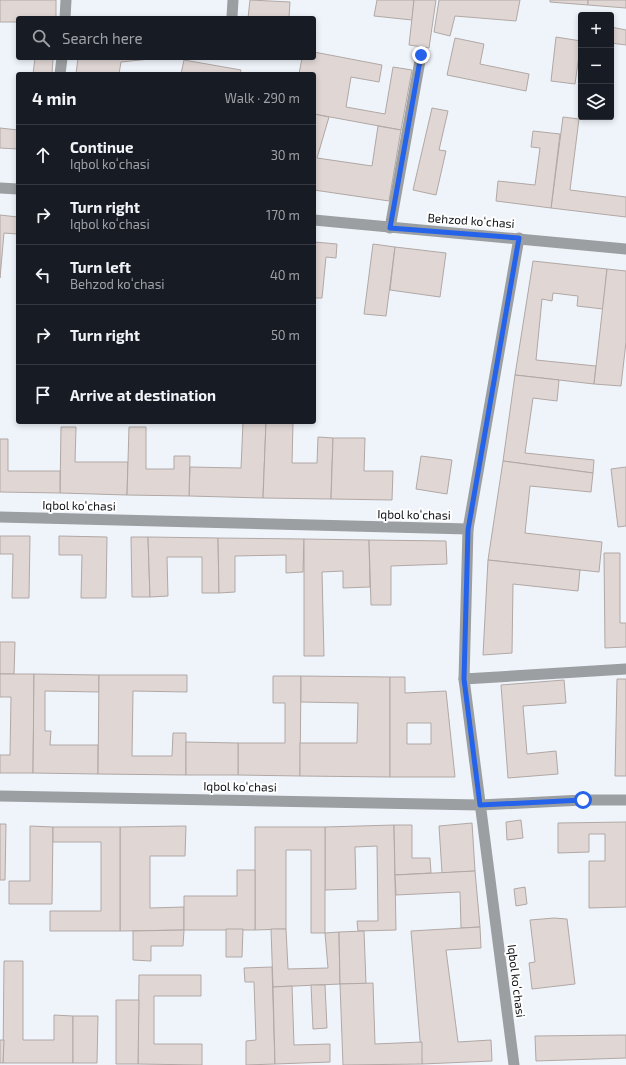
<!DOCTYPE html>
<html lang="en">
<head>
<meta charset="utf-8">
<style>
	body { margin:0; font-family:"Exo 2",sans-serif; background:#20242c; color:#f1f3f6 }
	.controls { position:absolute; right:12px; top:12px; display:grid; overflow:hidden; border-radius:4px; box-shadow:0 2px 6px #0003 }
	.controls button { width:36px; height:36px; display:grid; place-items:center; padding:0; border:0; border-bottom:1px solid #363941; background:#171b24; color:#f1f3f6; font:20px sans-serif }
	.stop { position:absolute; width:12px; height:12px; margin:-9px; border:3px solid #2563eb; border-radius:50%; background:#fff }
	.stop.end { background:#2563eb; border-color:#fff; box-shadow:0 1px 4px #0008 }
	.list { margin:0; padding:0; list-style:none }
	h2 { display:flex; justify-content:space-between; align-items:center; height:52px; margin:0; padding:0 16px; font-size:17px }
	h2 small { font-size:13px; font-weight:400; color:#9ea1a6 }
	.list li { display:grid; grid-template-columns:26px 1fr auto; gap:12px; align-items:center; box-sizing:border-box; height:60px; padding:0 16px; border-top:1px solid #363941 }
	.list b { display:block; font-size:15px; white-space:nowrap }
	.list p { margin:0; font-size:13px; white-space:nowrap; color:#9ea1a6 }
	.list em { font-size:13px; font-style:normal; color:#9ea1a6 }
	.icon { flex:none; width:22px; height:22px; fill:none; stroke:currentColor; stroke-width:2; stroke-linecap:round; stroke-linejoin:round }
	.map { position:relative; flex:none; width:626px; height:1065px; overflow:hidden }
	.search { position:absolute; background:#171b24; box-shadow:0 2px 6px #0003; left:16px; top:16px; width:300px; height:44px; display:flex; align-items:center; gap:10px; box-sizing:border-box; padding:0 14px; border-radius:4px; color:#9ea1a6; font-size:15px }
	.panel { position:absolute; background:#171b24; box-shadow:0 2px 6px #0003; left:16px; top:72px; width:300px; height:352px; border-radius:4px }
	.map>svg:first-child { display:block }
	.building { fill:#e0d7d5; stroke:#b1a8a5; fill-rule:evenodd }
	.lines { fill:none; stroke-linecap:round; stroke-linejoin:round }
	.service { stroke:#9c9fa1; stroke-width:11 }
	.minor { stroke:#9c9fa1; stroke-width:11 }
	.route { stroke:#2563eb; stroke-width:5 }
	.labels { text-anchor:middle; stroke-width:4; stroke-linejoin:round; paint-order:stroke }
	.street-label { font-size:12px; fill:#0e1012; stroke:#fff }
</style>
</head>
<body>
<div class="map">
<svg width="626" height="1065" viewBox="0 0 626 1065">
	<rect width="100%" height="100%" fill="#eff4fb"/>
	<g class="building">
		<polygon points="0,0 56,0 56,18 18,18 18,22 0,22"/>
		<polygon points="250,0 290,2 289,18 248,18"/>
		<polygon points="377,0 414,0 412,20 374,16"/>
		<polygon points="414,0 436,0 429,48 409,45"/>
		<polygon points="439,0 520,0 516,21 455,16 450,36 434,32"/>
		<polygon points="550,0 588,0 588,5 550,2"/>
		<polygon points="588,0 626,0 626,8 588,5"/>
		<polygon points="611,27 626,30 626,45 611,43"/>
		<polygon points="556,37 581,41 575,84 551,81"/>
		<polygon points="455,38 484,44 480,64 529,74 526,91 447,75"/>
		<polygon points="314,52 382,65 379,82 351,77 346,107 385,114 393,67 412,70 401,130 314,114 314,74 299,74 302,58 314,58"/>
		<polygon points="35,58 53,59 52,74 33,74"/>
		<polygon points="78,58 160,58 121,62 119,74 76,74"/>
		<polygon points="184,60 241,70 240,74 181,74"/>
		<polygon points="432,108 448,111 439,150 446,151 436,195 413,190"/>
		<polygon points="314,114 329,117 317,158 372,166 378,126 401,130 389,201 314,190"/>
		<polygon points="563,117 579,119 570,190 626,197 626,217 551,208"/>
		<polygon points="0,128 18,130 18,149 0,148"/>
		<polygon points="533,131 560,134 551,208 496,201 498,181 535,185 540,148 531,147"/>
		<polygon points="0,215 18,217 18,234 4,233 0,278"/>
		<polygon points="314,242 337,244 336,258 326,257 322,298 314,298"/>
		<polygon points="373,244 395,247 386,316 364,314"/>
		<polygon points="395,247 446,253 440,297 390,290"/>
		<polygon points="533,261 607,269 603,309 577,306 578,296 553,293 552,301 542,299 536,360 596,366 594,384 515,375"/>
		<polygon points="607,269 626,271 626,342 621,386 594,384"/>
		<polygon points="515,375 559,380 557,401 533,398 525,453 594,460 593,473 503,461"/>
		<polygon points="243,422 266,422 263,498 189,496 190,467 241,468"/>
		<polygon points="266,422 293,422 292,463 317,463 318,437 333,438 331,499 263,498"/>
		<polygon points="61,427 76,427 75,462 128,462 127,495 60,493"/>
		<polygon points="129,427 146,427 146,469 174,469 174,456 190,456 189,496 127,495"/>
		<polygon points="333,438 365,438 364,471 393,471 392,500 331,499"/>
		<polygon points="0,439 8,439 8,471 60,471 60,493 0,492"/>
		<polygon points="421,456 452,460 447,494 416,489"/>
		<polygon points="503,461 593,473 591,492 530,486 525,533 602,542 599,572 488,560"/>
		<polygon points="626,467 626,526 618,527 611,469"/>
		<polygon points="0,536 30,536 29,598 12,598 13,554 0,554"/>
		<polygon points="59,536 107,537 106,598 81,598 82,555 59,555"/>
		<polygon points="131,537 148,537 150,597 132,597"/>
		<polygon points="148,537 218,538 219,593 202,593 202,557 167,557 168,596 150,597"/>
		<polygon points="218,538 304,539 303,572 286,573 286,555 235,556 235,592 219,593"/>
		<polygon points="304,539 369,540 370,587 343,588 343,571 322,572 324,656 304,656"/>
		<polygon points="369,540 446,541 447,564 391,566 391,605 371,605"/>
		<polygon points="604,553 620,553 620,623 626,623 626,647 605,648"/>
		<polygon points="488,560 580,570 578,591 513,584 512,653 483,655"/>
		<polygon points="0,642 15,642 14,674 0,674"/>
		<polygon points="0,674 34,674 33,773 0,773 0,755 10,755 11,697 0,697"/>
		<polygon points="34,674 99,675 99,692 45,691 45,731 51,731 50,745 98,745 98,774 33,773"/>
		<polygon points="99,675 187,675 187,692 133,691 132,756 172,756 173,733 186,733 186,775 98,774"/>
		<polygon points="273,676 301,676 300,776 238,775 238,743 285,743 285,703 273,703"/>
		<polygon points="301,676 390,677 390,777 300,776 300,743 357,743 358,703 301,702"/>
		<path d="M390,677H405V693L446,691L455,777H390ZM407,723H431V744H407Z"/>
		<polygon points="617,679 626,679 626,776 615,776"/>
		<polygon points="564,680 566,703 523,706 527,754 556,751 558,774 508,778 501,685"/>
		<polygon points="186,742 238,743 238,775 186,775"/>
		<polygon points="521,820 523,838 507,840 506,822"/>
		<polygon points="626,822 626,907 589,908 589,861 605,861 605,834 589,834 589,852 558,853 558,823"/>
		<polygon points="472,823 475,871 442,873 439,826"/>
		<polygon points="0,824 6,824 5,880 0,880"/>
		<polygon points="394,825 396,930 358,931 357,921 378,921 377,846 355,847 356,889 325,890 325,827"/>
		<polygon points="394,825 412,825 412,858 430,858 431,873 395,875"/>
		<polygon points="30,826 53,827 52,904 9,904 9,881 30,881"/>
		<polygon points="186,826 185,856 150,856 150,908 184,907 184,930 120,931 120,827"/>
		<polygon points="53,827 120,827 120,931 50,931 50,911 101,911 101,842 53,842"/>
		<polygon points="255,827 325,827 325,933 311,933 311,850 286,850 286,929 255,930"/>
		<polygon points="237,870 255,870 255,930 184,930 184,896 237,896"/>
		<polygon points="475,871 480,927 461,928 460,892 396,895 395,875"/>
		<polygon points="525,887 527,904 516,906 514,889"/>
		<polygon points="554,918 567,919 575,984 532,989 529,963 535,962 530,920"/>
		<polygon points="480,927 481,948 446,950 458,1042 491,1040 492,1061 422,1064 411,931"/>
		<polygon points="226,929 243,929 242,957 226,957"/>
		<polygon points="271,929 286,929 288,969 328,968 325,933 339,932 340,984 273,987"/>
		<polygon points="184,930 183,946 151,946 151,961 133,960 133,931"/>
		<polygon points="364,931 366,984 340,984 339,932"/>
		<polygon points="4,961 23,961 23,1040 54,1040 54,1015 73,1016 73,1063 3,1063"/>
		<polygon points="272,967 275,1064 246,1065 246,1041 256,1040 254,982 245,982 244,968"/>
		<polygon points="139,975 201,975 201,996 154,996 154,1044 202,1044 202,1065 138,1064"/>
		<polygon points="373,983 375,1044 422,1042 422,1064 343,1065 340,984"/>
		<polygon points="311,985 325,985 327,1028 313,1029"/>
		<polygon points="292,986 294,1045 330,1044 330,1062 275,1064 273,987"/>
		<polygon points="116,1000 139,1000 138,1064 116,1064"/>
		<polygon points="73,1016 98,1016 97,1063 73,1063"/>
		<polygon points="626,1035 626,1058 536,1061 535,1036"/>
		<polygon points="0,1040 4,1040 3,1063 0,1063"/>
	</g>
	<g class="lines">
		<polyline class="service" points="390,228 421,55"/>
		<g class="minor">
			<polyline points="232,17 233,0"/>
			<polyline points="65,18 66,0"/>
			<polyline points="60,74 62,58"/>
			<polyline points="0,188 18,189"/>
			<polyline points="314,220 626,249"/>
			<polyline points="0,517 468,529"/>
			<polyline points="464,679 626,669"/>
			<polyline points="0,796 480,805 583,800 626,800"/>
			<polyline points="514,1065 464,679 468,529 519,238"/>
		</g>
	</g>
	<g class="lines">
		<polyline class="route" points="421,55 390,228 519,238 468,530 464,679 480,805 583,800"/>
	</g>
	<g class="labels">
		<g class="street-label">
			<text transform="translate(471 221) rotate(4)" y="4">Behzod koʻchasi</text>
			<text transform="translate(79 506) rotate(1)" y="4">Iqbol koʻchasi</text>
			<text transform="translate(414 515) rotate(1)" y="4">Iqbol koʻchasi</text>
			<text transform="translate(240 787) rotate(1)" y="4">Iqbol koʻchasi</text>
			<text transform="translate(516 981) rotate(83)" y="4">Iqbol koʻchasi</text>
		</g>
	</g>
</svg>
<div class="controls">
<button>+</button>
<button>−</button>
<button><svg class="icon" aria-label="layers" viewBox="0 0 24 24"><path d="M12 4l9 5-9 5-9-5zM3 14l9 5 9-5"/></svg></button>
</div>
<div class="stop" style="left:583px;top:800px"></div>
<div class="stop end" style="left:421px;top:55px"></div>
<div class="search"><svg class="icon" aria-label="search" viewBox="0 0 24 24"><circle cx="10" cy="10" r="6"/><path d="M15 15l6 6"/></svg>Search here</div>
<section class="panel">
<h2>4 min<small>Walk · 290 m</small></h2>
<ul class="list">
<li><svg class="icon" aria-label="ahead" viewBox="0 0 24 24"><path d="M12 20V5M6 11l6-6 6 6"/></svg><div><b>Continue</b><p>Iqbol koʻchasi</p></div><em>30 m</em></li>
<li><svg class="icon" aria-label="right" viewBox="0 0 24 24"><path d="M7 20v-9h11M14 6l5 5-5 5"/></svg><div><b>Turn right</b><p>Iqbol koʻchasi</p></div><em>170 m</em></li>
<li><svg class="icon" aria-label="left" viewBox="0 0 24 24"><path d="M17 20v-9H6M10 6l-5 5 5 5"/></svg><div><b>Turn left</b><p>Behzod koʻchasi</p></div><em>40 m</em></li>
<li><svg class="icon" aria-label="right" viewBox="0 0 24 24"><path d="M7 20v-9h11M14 6l5 5-5 5"/></svg><div><b>Turn right</b></div><em>50 m</em></li>
<li><svg class="icon" aria-label="arrive" viewBox="0 0 24 24"><path d="M6 21V4h12l-3 4 3 4H6"/></svg><div><b>Arrive at destination</b></div></li>
</ul>
</section>
</div>
</body>
</html>
